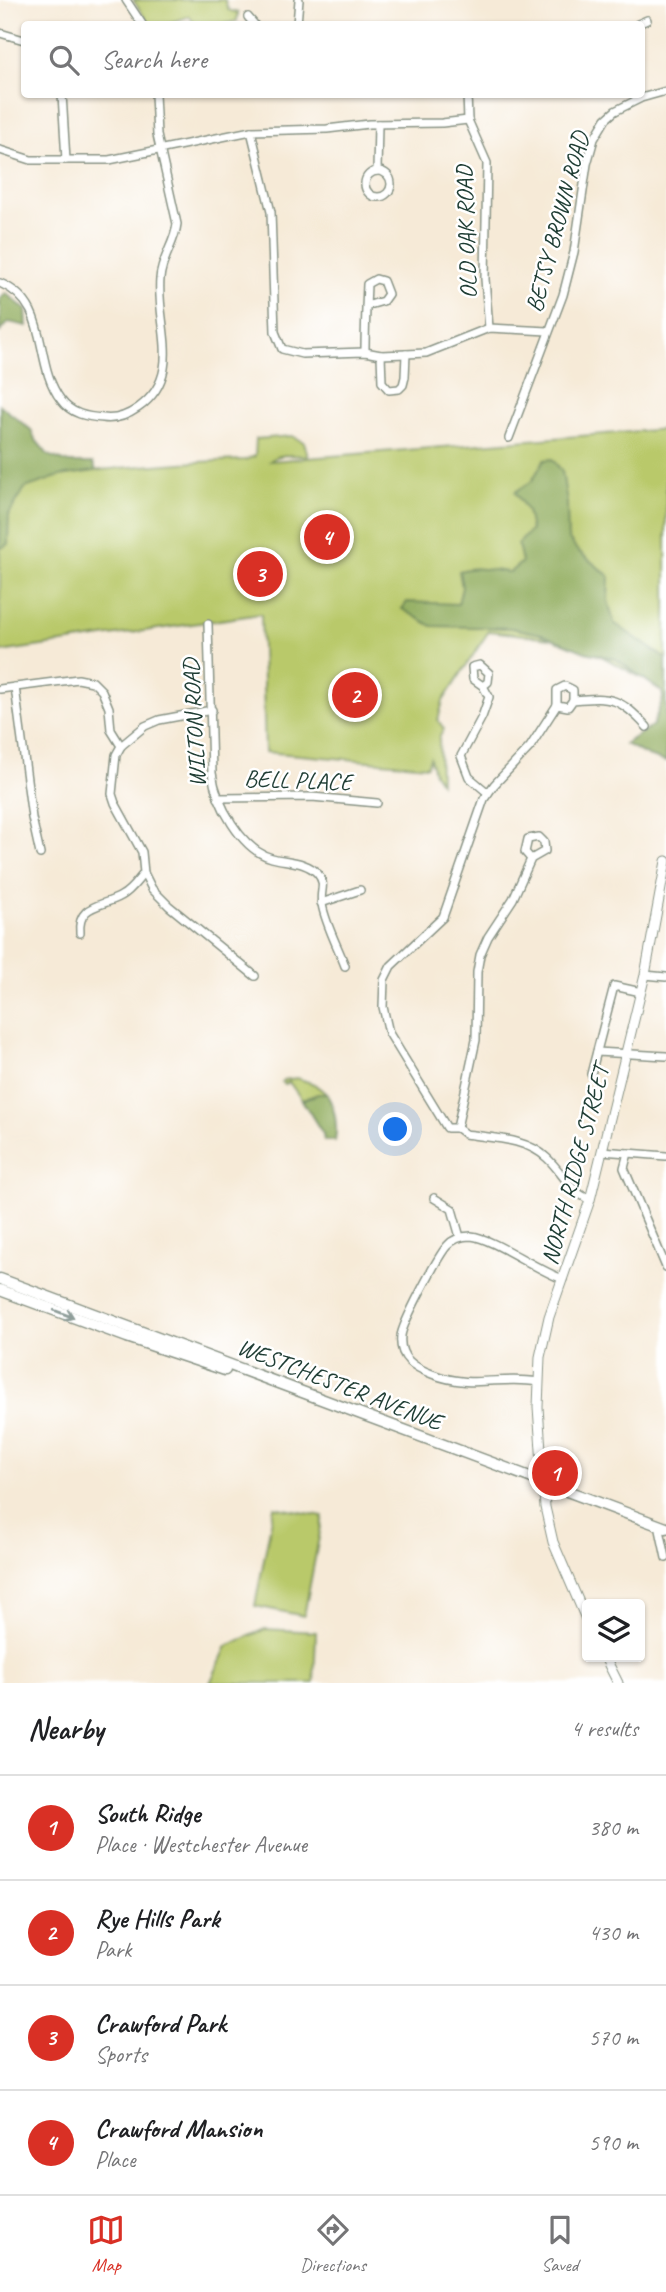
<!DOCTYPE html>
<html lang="en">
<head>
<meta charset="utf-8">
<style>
	body { margin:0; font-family:Caveat,sans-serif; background:#f6f6f6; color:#202124 }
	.controls { position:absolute; right:21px; bottom:21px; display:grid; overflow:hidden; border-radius:7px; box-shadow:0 2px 5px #0004 }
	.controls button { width:63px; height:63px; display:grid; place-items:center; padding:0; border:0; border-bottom:2px solid #e0e0e0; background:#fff; color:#202124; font:35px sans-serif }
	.you { position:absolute; left:396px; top:1130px; width:24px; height:24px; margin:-18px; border:5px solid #fff; border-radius:50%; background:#1a73e8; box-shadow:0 0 0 10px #1a73e833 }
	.badge { display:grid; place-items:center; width:46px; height:46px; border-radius:50%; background:#d93025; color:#fff; font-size:23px; font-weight:700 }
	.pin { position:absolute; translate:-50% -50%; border:4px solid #fff; box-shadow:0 2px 7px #0006 }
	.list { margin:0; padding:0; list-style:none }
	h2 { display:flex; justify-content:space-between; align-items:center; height:91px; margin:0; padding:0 28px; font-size:30px }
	h2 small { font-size:23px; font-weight:400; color:#757577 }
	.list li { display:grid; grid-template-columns:46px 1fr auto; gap:21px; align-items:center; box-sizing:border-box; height:105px; padding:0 28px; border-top:2px solid #e0e0e0 }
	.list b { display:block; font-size:26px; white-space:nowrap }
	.list p { margin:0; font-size:23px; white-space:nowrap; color:#757577 }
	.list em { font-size:23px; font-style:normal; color:#757577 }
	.icon { flex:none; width:38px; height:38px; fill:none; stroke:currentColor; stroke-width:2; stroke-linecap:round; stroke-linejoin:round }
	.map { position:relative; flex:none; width:666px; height:1683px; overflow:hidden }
	.search { position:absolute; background:#fff; box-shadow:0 2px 5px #0004; left:21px; right:21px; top:21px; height:77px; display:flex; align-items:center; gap:18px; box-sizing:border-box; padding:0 24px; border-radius:7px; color:#757577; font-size:26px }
	.sheet { height:511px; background:#fff }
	nav { display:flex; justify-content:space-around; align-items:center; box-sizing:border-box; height:98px; border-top:2px solid #e0e0e0; background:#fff; font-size:19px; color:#757577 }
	nav a { display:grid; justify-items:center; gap:4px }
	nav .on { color:#d93025 }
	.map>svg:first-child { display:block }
	.green { fill:#b9c96b; stroke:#6c8350; stroke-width:2 }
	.forest { fill:#92ad5f; stroke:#58754a; stroke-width:2 }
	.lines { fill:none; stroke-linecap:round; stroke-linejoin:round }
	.minor-casing { stroke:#8a9486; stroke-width:10 }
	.tertiary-casing { stroke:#8a9486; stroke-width:11 }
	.secondary-casing { stroke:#8a9486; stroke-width:13 }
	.minor { stroke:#fff; stroke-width:7 }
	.tertiary { stroke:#fff; stroke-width:9 }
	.secondary { stroke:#fff; stroke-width:10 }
	.oneway { stroke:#8f9e9a }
	.labels { text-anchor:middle; stroke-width:5; stroke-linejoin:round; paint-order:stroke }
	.street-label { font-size:24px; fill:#1f3d34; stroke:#fff }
</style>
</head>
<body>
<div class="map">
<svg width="666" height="1683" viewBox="0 0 666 1683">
	<rect width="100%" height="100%" fill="#fff"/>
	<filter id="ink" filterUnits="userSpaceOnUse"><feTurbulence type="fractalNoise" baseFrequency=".0143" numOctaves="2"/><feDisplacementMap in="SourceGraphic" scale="14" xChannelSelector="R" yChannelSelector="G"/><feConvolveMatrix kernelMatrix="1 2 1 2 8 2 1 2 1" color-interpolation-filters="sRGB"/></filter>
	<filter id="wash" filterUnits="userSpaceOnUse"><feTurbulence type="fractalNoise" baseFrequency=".00686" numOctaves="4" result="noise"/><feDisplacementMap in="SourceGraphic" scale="28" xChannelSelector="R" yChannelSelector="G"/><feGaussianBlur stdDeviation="1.57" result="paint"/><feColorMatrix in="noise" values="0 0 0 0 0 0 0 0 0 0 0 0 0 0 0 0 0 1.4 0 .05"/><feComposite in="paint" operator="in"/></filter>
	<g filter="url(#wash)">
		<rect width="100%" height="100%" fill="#f6ead7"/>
		<g class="green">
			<polygon points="133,0 225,0 228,10 238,13 237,21 225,24 194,24 190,16 166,24 149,24"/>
			<path d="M666,429V691L603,657L558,639L489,631L443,701L438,720L444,729L439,738L440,782L434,773L430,758L427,766L265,752L261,614L0,652V483C81,471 163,462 245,460L255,456L256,439L292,436L304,442L308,456C295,456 279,452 270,461Z"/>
			<polygon points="297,1078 314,1084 327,1094 318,1094 302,1100 289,1082 285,1085 282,1082 283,1080"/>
			<polygon points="274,1507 323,1516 304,1616 255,1606"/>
			<polygon points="265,1629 316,1632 314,1683 210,1683 227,1646"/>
		</g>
		<g class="forest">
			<polygon points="6,293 26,310 27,326 9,322 0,332 0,299"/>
			<polygon points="0,405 31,430 35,439 48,455 69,463 93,463 96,471 60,476 25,488 9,514 8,544 0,549"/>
			<path d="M552,459L562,471L567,503L568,538L577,550L609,576L608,600L614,623L666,659V762L648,756L625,744L653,725L663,698L662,692L616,659L585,652L542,634L511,628L432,626L402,609L407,602L458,604L462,587L459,571C478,565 491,571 510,572L522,562L518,544L531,530L527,511L515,492L532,481L544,460Z"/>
			<path d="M318,1094H327C335,1109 338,1124 335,1141H324L323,1134L302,1100Z"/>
		</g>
	</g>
	<g filter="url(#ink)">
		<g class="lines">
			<defs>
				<g id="minor">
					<polyline points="126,0 142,24"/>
					<polyline points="248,17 254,24"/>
					<polyline points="297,24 299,0"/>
					<polyline points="638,24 647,20"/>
					<polyline points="0,33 24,40"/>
					<polyline points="62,94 66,160"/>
					<polyline points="467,94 468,120 487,163 485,279 489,328"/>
					<polyline points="251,131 271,212 275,332 282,349 302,354 365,352 381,355 406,354 426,353 489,328 548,331"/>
					<polyline points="0,150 31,160 109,160 251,131 327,129 369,124 442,123 468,120"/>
					<polyline points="377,171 378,124"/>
					<circle cx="378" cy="184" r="13"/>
					<path d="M0,283C52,305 32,362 61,400C71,414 87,417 103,418C116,420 128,415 138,408C185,375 156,325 160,279C161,259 175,243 177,224L157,135L155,94"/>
					<path d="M365,352C365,330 366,307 367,284L376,279L383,281L388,294L383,301L366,306"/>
					<polyline points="381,355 382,382 389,390 399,389 403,385 405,377 406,354"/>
					<polyline points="509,438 563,295 574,252 587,164 594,139 606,119 615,111 641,98 666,91"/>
					<path d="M208,624L212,773C216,803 241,850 272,858C287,862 307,861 318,874C327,885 319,891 322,904C325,923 338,947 345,966"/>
					<polyline points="483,686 488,682 489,673 480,665 472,667 473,679 483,686 489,697 482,717 461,756 469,777 488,793"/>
					<polyline points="15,687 32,818 40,854"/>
					<polyline points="0,689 78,679 93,682 102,691 109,708 111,730 121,746"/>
					<path d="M557,705L530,747L494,785L484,799L443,917L391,966L384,980L383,1007L389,1033L447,1128H457L465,1134C492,1138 526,1138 547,1158C564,1174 567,1189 590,1200"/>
					<path d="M557,705L568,707L573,700C612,696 620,698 647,727"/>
					<polyline points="557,705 557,690 565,686 573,690 573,700"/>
					<polyline points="212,710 159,720 145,726 121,746 116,755 112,794 115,803 142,852 144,873 152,889 169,906 255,976"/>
					<polyline points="218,798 312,797 377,803"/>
					<polyline points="321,903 360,890"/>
					<path d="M80,933C77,904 102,907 121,896C131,891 137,881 144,873"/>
					<polyline points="645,975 666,977"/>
					<polyline points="597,1052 666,1056"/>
					<polyline points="591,1074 614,986 641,992"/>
					<polyline points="457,1128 476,1040 477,972 480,955 488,937 513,899 531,859 545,851 544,842 539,837 528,839 525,852 531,859"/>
					<polyline points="602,1151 666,1156"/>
					<polyline points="628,1153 624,1168 666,1267"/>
					<polyline points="434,1198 452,1209 460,1237"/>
					<path d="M538,1382C500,1375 474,1390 432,1374C424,1371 415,1367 409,1361C402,1354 400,1345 401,1336C402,1324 438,1256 447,1246C453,1239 462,1236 471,1236C493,1238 538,1271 563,1279"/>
					<polyline points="659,1525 666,1558"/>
				</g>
				<g id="tertiary">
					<polyline points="587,1621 553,1542 545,1507 538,1407 540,1357 549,1317 590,1200 645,975 666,861"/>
					<polyline points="605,1657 618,1683"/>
				</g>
				<g id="secondary">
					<polyline points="0,1279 666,1528"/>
					<polyline points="0,1290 127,1337 225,1370"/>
				</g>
			</defs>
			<use href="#minor" class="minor-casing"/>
			<use href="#tertiary" class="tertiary-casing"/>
			<use href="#secondary" class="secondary-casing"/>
			<use href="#minor" class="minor"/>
			<use href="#tertiary" class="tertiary"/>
			<use href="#secondary" class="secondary"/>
		</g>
		<defs><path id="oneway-shaft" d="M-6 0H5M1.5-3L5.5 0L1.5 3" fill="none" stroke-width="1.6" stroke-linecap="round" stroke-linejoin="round" transform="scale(1.75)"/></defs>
		<use class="oneway" href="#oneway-shaft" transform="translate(64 1314) rotate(21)"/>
	</g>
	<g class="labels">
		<g class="street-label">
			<text transform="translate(557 222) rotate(-75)" y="8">BETSY BROWN ROAD</text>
			<text transform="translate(466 232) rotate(-92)" y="8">OLD OAK ROAD</text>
			<text transform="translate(194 723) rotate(-93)" y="8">WILTON ROAD</text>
			<text transform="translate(298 780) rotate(2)" y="8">BELL PLACE</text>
			<text transform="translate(575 1165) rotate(-75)" y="8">NORTH RIDGE STREET</text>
			<text transform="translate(340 1384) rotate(21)" y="8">WESTCHESTER AVENUE</text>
		</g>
	</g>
</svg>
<div class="controls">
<button><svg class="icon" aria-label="layers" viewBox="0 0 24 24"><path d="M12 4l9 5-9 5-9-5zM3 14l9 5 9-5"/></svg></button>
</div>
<div class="you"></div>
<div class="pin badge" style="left:555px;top:1473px">1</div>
<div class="pin badge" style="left:355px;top:695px">2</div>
<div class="pin badge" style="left:260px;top:574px">3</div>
<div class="pin badge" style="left:327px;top:537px">4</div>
<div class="search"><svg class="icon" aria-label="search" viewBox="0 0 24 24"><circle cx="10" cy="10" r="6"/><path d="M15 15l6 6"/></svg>Search here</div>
</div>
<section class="sheet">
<h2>Nearby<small>4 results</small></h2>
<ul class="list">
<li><span class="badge">1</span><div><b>South Ridge</b><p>Place · Westchester Avenue</p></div><em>380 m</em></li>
<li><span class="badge">2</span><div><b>Rye Hills Park</b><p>Park</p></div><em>430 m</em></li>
<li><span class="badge">3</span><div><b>Crawford Park</b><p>Sports</p></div><em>570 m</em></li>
<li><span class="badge">4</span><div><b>Crawford Mansion</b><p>Place</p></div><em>590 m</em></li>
</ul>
</section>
<nav>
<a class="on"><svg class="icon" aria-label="map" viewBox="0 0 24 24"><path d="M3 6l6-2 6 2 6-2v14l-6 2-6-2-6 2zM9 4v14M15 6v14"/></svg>Map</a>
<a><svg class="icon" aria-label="directions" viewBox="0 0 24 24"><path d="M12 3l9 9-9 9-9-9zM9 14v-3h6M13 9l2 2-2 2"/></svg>Directions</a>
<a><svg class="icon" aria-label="saved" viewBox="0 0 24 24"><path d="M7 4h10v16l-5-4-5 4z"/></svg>Saved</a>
</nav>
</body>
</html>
